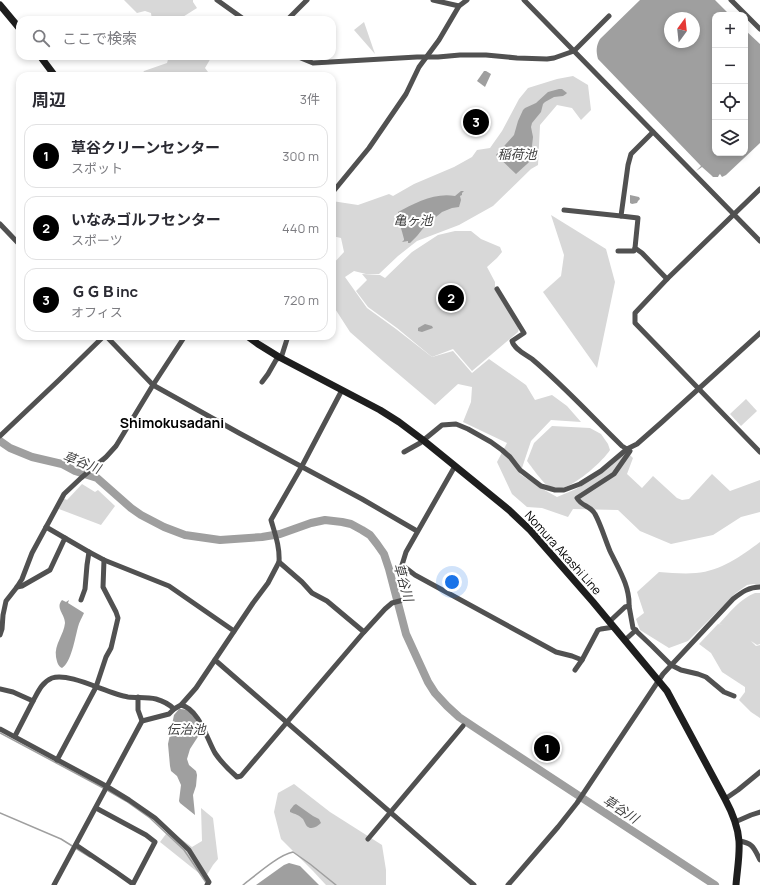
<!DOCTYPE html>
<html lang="ja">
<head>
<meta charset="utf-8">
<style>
	body { margin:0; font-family:Manrope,"Noto Sans JP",sans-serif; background:#f2f2f3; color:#2b2b33 }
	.controls { position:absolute; right:12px; top:12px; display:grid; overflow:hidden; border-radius:8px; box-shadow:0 2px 6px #0003 }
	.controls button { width:36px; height:36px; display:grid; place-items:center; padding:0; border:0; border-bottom:1px solid #e1e1e2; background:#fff; color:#2b2b33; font:20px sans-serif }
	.compass { position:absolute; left:664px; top:12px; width:36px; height:36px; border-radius:50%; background:#fff; box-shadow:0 2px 6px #0003; rotate:15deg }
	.you { position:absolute; left:452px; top:582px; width:14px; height:14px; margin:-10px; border:3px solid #fff; border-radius:50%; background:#1a73e8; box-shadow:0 0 0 6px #1a73e833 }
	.badge { display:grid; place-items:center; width:26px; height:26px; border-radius:50%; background:#000; color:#fff; font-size:13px; font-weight:700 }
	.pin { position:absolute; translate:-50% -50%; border:2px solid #fff; box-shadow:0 1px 4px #0006 }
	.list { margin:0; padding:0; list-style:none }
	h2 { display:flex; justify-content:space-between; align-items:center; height:52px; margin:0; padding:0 16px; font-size:17px }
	h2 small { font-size:13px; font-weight:400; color:#7c7c81 }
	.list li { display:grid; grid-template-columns:26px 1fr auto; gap:12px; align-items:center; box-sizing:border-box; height:64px; margin:0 8px 8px; padding:0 8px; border:1px solid #e1e1e2; border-radius:12px }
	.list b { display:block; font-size:15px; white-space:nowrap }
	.list p { margin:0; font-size:13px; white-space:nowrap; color:#7c7c81 }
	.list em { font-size:13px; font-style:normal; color:#7c7c81 }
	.icon { flex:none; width:22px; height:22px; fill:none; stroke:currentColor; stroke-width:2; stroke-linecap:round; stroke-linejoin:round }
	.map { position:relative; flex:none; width:760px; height:885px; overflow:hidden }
	.search { position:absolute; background:#fff; box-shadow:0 2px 6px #0003; left:16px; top:16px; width:320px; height:44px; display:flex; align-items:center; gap:10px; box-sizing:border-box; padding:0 14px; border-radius:12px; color:#7c7c81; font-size:15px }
	.panel { position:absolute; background:#fff; box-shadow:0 2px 6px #0003; left:16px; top:72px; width:320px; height:268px; border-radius:12px }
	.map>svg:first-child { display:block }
	.green { fill:#d8d8d8 }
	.water { fill:#9f9f9f; fill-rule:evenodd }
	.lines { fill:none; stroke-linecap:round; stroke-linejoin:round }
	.stream { stroke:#9f9f9f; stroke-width:1.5 }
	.river { stroke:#9f9f9f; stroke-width:8 }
	.street { stroke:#515151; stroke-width:5 }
	.secondary { stroke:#1e1e1e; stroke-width:7 }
	.labels { text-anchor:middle; stroke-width:4; stroke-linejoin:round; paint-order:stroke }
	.street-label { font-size:12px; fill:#000; stroke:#fff }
	.water-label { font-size:13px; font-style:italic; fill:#404040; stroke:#fff }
	.quarter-label { font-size:14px; font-weight:bold; fill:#000; stroke:#fff }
</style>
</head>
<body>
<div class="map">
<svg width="760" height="885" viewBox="0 0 760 885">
	<rect width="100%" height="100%" fill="#fff"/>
	<g class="green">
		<polygon points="124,0 193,0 193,2 197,8 178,20 152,20 151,13 145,11 137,13"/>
		<polygon points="364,22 375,54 354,30"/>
		<polygon points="169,56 212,56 205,68 211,76 141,76 144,71 167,63"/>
		<polygon points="573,76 588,85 591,110 581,120 572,108 557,105 540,125 538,165 531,169 493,206 459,225 417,241 398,256 379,274 366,274 354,271 345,277 367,308 396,329 432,357 453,351 472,373 489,359 526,385 535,400 552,395 567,406 581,422 551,420 531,441 520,474 539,487 557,497 576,489 611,466 627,452 633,458 627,474 642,488 653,476 677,498 682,500 689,499 712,474 730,491 760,480 760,512 741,517 713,535 671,544 640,531 618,510 573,509 568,517 542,508 527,507 512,494 497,462 507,443 463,422 471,402 472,387 458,384 435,405 383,361 350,332 332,304 332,265 344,252 341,238 332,236 332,201 358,205 389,194 393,196 414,184 454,167 472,157 477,150 490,148 502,131 519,99 528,88 557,79"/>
		<polygon points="551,215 606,249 615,282 597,368 543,292 561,276 564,255"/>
		<polygon points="455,231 471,231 481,239 500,247 502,252 497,258 487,267 495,282 495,290 519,328 518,332 472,371 453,349 432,357 397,328 368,307 356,291 367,280 362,274 380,275 385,278 412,252 438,235"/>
		<polygon points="746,399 757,411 741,426 730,414"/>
		<path d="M552,426L590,428L601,434L608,444L610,450C603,461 578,483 565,487C560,489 552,488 547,485C543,483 531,466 527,461L534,443Z"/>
		<polygon points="82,484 95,492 98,490 115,506 101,525 59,509 63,498 67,500"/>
		<path d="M760,542V585L753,584L747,585L736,593L688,641L669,648L640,630L636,619L644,613L637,592L659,572C671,573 685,574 696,573C721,571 741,556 760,542Z"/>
		<path d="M755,593H760V644L757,645L751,641L756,646L760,645V718L751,712L739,700L745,692V687L722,672L711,653L699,644L718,624L723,625L719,624C730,612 740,599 755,593Z"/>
		<polygon points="294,784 330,812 382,845 386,870 386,885 326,885 313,871 281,839 274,812 278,793"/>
		<polygon points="201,808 213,818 217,851 218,859 213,865 205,878 160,842 169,830 192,847 202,841"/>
	</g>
	<g class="water">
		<path d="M640,0H715L730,15H715V153H745V30L760,44V143L726,175L722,177L720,174L719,175L718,177H713L711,175L702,167L696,171L701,166L598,59C596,51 596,46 600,39ZM670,18H694V42H670Z"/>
		<polygon points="484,71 486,71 491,74 485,87 477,81"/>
		<polygon points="559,89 562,89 567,93 566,94 563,96 554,97 545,102 543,104 541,112 532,123 531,127 533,137 531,155 530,161 527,164 516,174 496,155 514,135 518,121 523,110 525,108 536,103 548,92"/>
		<path d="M461,191H464L462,193V195L460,196L461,200L459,207L452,208L442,212L425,226L417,236L410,243H408V241L402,242L404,240V239C402,230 398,221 398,212C414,203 436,192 455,196Z"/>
		<polygon points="630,195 639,197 640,199 638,201 637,203 632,204 630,203"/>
		<polygon points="425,324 432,326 433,328 422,332 418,331 418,328"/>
		<path d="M62,600L66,602L69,600L68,603L84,613C82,618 79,622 78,627C75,638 71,663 62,668C58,666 57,662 56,657C54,644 64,635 65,623C65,614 55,608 62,600Z"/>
		<path d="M179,709C192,708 196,720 201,730V732L190,749L187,759L189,765L196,771L197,775L196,786L193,795L195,815L180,803L179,801L181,785L177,776L171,771L170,766L168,744L174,715Z"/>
		<path d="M296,804L313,816L319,819L321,823C317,827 310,831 306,825C305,823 304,821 303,819C299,815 295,814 290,812V810L294,805Z"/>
		<polygon points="289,863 300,866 319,885 256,885 284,865"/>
	</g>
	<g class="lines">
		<g class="stream">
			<polyline points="0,733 107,790 126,801 150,818 184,850 207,884"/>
			<polyline points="0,813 61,839 90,857"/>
			<path d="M243,885C255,876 278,855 293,852L310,864L336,885"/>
		</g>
		<polyline class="river" points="0,441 10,448 32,457 62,464 75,471 97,478 131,508 141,515 164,527 185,535 220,540 262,537 280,534 311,523 325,520 342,522 351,524 362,530 370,535 377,544 384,554 389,569 406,634 428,682 435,693 447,706 459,717 477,729 715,885"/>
		<g class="street">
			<polyline points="217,0 245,20"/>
			<polyline points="433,0 459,6"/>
			<polyline points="524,0 760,241"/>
			<polyline points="731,0 760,29"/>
			<polyline points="287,20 307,0"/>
			<polyline points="296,56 313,63 417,57 438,57 460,55 486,55 517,58 547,59 554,58 574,51 609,16"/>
			<polyline points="653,132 631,154 628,165 621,216 638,218 635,248 642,253 667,279"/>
			<polyline points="760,189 667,279 635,313 635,323 760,452"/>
			<polyline points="332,193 369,148 406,94 419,67 439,40 459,6 467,0"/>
			<polyline points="564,210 621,216"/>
			<polyline points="0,224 20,245"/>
			<polyline points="618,251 634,251 635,248"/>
			<path d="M497,289L524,333L512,341C514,349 525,354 532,359C564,386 592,417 622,446L630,451L614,474L577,498C581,506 591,506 595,514C601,525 605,539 610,551C618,568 630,586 629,606L625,607L609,622"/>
			<polyline points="106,336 153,385 239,433 362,499 417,531"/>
			<polyline points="262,382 268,374 276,360 282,355 288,336"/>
			<polyline points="0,436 59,380 104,336"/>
			<polyline points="404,452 420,443 442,425 456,424 468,429 491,442 502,450 510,457 520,470 541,486 555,490 564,490 580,484 601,471 627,449 637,444 662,422 760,333"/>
			<polyline points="455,466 406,552 402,565 415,575 556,652 572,656 582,660 598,630 601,629 614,627"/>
			<polyline points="46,527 89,552 104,560 169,586 234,631"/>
			<polyline points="279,562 302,582 312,593 327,601 364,632"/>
			<polyline points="17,587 22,586 50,570 65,538"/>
			<polyline points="81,600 85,589 87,565 89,552"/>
			<polyline points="629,606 633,628 652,646 671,665 681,670 698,674 706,677 724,692 734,696"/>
			<polyline points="0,635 2,629 3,615 6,601 17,587 22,579 32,553 64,494 81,478 106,457 116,446 153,385 185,336"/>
			<polyline points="625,640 636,630"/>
			<polyline points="215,660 474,885"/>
			<polyline points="575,670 582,660"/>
			<path d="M0,689L13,692L33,701C38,692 42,682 52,678C70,672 108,694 128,697C137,698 147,697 156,699C163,701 169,704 174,709"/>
			<polyline points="138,697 138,710 142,721"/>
			<path d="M181,705C199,709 207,739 215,753C221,762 229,770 237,777L241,776L364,632L385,609L392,603L407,599L401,576L402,565"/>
			<polyline points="0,729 106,786 129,800 155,818 189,850 209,882 207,885"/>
			<polyline points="15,736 33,701"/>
			<polyline points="57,760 96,687 106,657 111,648 118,618 116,612 103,587 104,560"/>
			<polyline points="725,799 738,790 760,772"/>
			<polyline points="735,822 751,815 760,812"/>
			<polyline points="368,839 463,726"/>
			<path d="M739,841C753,843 754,848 760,860"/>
			<polyline points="76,845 116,872 133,884 155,842 146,835 96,808"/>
			<path d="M54,885L142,721L169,714L174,709L181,705L196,688L253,603L268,583L279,562C280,547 275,534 271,520L302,466L342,390"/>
			<path d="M508,885L558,827L577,803L663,674L733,599C742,592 749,587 760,587"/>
		</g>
		<g class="secondary">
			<polyline points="0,5 20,29"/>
			<polyline points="40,56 55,76"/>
			<path d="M247,336L258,344L279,357L380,410L399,422L423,440L471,479L509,510L530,530L593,602L667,691L725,799C732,812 738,826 739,841C740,855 737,871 736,885"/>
		</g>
	</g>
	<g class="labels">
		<g class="street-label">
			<text transform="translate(563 553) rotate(48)" y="4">Nomura Akashi Line</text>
		</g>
		<g class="water-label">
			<text x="517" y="159">稲荷池</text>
			<text x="413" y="225">亀ヶ池</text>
			<text transform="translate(82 462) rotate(21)" y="5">草谷川</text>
			<text transform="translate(404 582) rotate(74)" y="5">草谷川</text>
			<text x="186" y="734">伝治池</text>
			<text transform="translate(621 809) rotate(33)" y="5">草谷川</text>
		</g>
		<g class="quarter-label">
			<text x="172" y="428">Shimokusadani</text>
		</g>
	</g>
</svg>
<div class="controls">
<button>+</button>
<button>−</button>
<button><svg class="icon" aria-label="locate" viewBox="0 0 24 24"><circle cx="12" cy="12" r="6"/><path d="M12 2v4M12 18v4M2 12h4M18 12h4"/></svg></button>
<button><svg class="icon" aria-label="layers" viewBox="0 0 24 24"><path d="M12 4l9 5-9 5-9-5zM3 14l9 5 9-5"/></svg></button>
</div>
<svg class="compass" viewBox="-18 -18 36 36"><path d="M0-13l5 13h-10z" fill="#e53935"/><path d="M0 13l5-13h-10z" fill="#7c7c81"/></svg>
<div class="you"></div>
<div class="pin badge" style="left:547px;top:748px">1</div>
<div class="pin badge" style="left:451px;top:298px">2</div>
<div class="pin badge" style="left:476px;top:122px">3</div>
<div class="search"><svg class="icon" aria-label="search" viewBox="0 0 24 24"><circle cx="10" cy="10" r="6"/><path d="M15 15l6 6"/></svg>ここで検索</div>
<section class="panel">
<h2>周辺<small>3件</small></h2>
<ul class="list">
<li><span class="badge">1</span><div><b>草谷クリーンセンター</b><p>スポット</p></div><em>300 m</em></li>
<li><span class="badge">2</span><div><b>いなみゴルフセンター</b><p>スポーツ</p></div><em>440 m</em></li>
<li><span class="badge">3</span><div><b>ＧＧＢinc</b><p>オフィス</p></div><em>720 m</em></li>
</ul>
</section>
</div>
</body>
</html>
